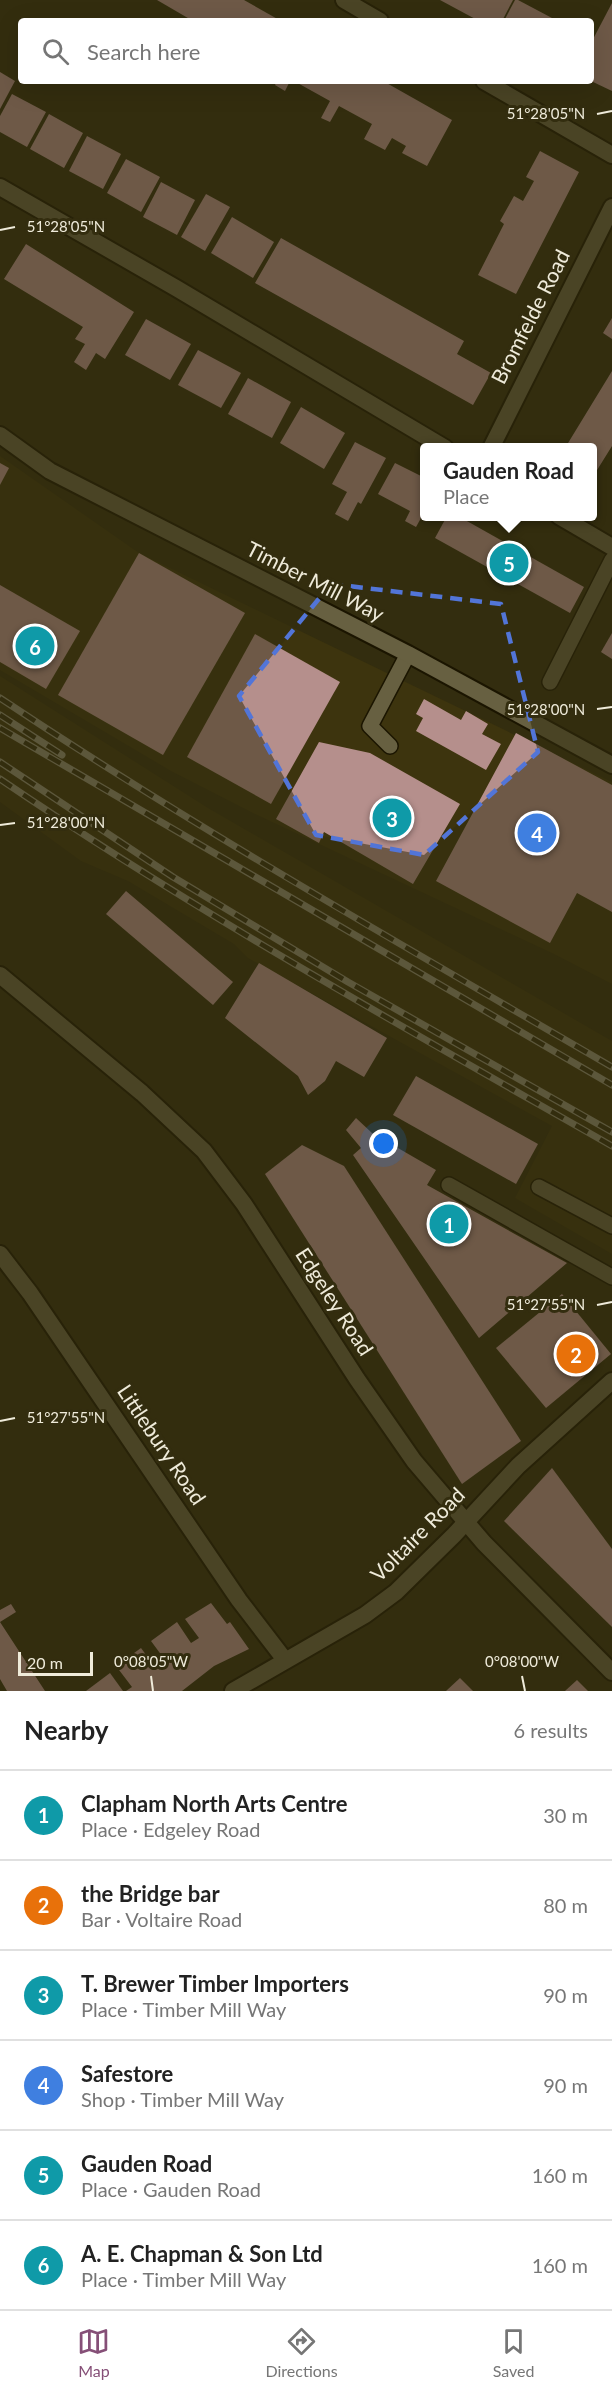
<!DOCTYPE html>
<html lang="en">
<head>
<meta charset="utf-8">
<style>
	body { margin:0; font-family:Lato,sans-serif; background:#f2f2f2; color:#222 }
	.scale { position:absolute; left:18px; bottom:15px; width:75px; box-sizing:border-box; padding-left:6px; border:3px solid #efebda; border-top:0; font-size:16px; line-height:21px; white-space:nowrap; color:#efebda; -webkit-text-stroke:4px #332d0f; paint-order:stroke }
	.you { position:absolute; left:384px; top:1144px; width:21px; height:21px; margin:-15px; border:4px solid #fff; border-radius:50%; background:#1a73e8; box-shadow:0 0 0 9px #1a73e833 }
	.badge { display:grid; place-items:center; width:39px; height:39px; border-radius:50%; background:#854f77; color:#fff; font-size:20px; font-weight:700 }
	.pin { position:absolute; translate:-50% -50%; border:3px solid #fff; box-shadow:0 2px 6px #0006 }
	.popup { position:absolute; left:420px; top:443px; width:177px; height:78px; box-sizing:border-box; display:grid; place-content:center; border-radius:6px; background:#fff; filter:drop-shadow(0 2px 4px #0005); font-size:20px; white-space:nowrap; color:#767676 }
	.popup b { font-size:22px; color:#222 }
	.popup::after { content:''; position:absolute; left:50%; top:100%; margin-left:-12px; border:12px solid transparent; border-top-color:#fff }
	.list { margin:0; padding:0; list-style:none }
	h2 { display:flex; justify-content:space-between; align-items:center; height:78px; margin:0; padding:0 24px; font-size:26px }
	h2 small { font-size:20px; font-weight:400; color:#767676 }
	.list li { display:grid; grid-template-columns:39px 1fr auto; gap:18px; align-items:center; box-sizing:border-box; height:90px; padding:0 24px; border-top:2px solid #e0e0e0 }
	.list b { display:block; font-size:22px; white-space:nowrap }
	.list p { margin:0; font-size:20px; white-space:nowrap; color:#767676 }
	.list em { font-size:20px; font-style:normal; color:#767676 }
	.icon { flex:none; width:33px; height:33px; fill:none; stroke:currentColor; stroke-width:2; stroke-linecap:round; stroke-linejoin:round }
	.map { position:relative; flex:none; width:612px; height:1691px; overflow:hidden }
	.search { position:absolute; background:#fff; box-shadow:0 6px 24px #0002; left:18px; right:18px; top:18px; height:66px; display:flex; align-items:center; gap:15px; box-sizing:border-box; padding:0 21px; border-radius:6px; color:#767676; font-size:22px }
	.sheet { height:618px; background:#fff }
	nav { display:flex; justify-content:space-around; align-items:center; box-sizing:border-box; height:84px; border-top:2px solid #e0e0e0; background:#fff; font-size:16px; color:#767676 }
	nav a { display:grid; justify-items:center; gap:3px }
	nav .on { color:#854f77 }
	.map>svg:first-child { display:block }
	.built { fill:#3d340e }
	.building { fill:#b58f8c }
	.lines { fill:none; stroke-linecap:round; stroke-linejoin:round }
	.service-casing { stroke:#1b1500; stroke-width:18 }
	.minor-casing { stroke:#1b1500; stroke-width:20 }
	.service { stroke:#676041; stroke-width:15 }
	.minor { stroke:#676041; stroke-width:16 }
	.rail-casing { stroke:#8e8972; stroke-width:7 }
	.rail { stroke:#332d0f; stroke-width:4.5; stroke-dasharray:14; stroke-linecap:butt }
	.marked { fill:none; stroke:#5275d8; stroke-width:4.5; stroke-dasharray:12 8; stroke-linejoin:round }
	.ticks { fill:none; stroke:#efebda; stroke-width:2 }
	.labels { text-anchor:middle; stroke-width:6; stroke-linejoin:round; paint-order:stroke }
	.street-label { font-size:21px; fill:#efebda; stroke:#332d0f }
	.ticks-label { font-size:15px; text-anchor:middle; fill:#efebda; stroke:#332d0f; stroke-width:6; stroke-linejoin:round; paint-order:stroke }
</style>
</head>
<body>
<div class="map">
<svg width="612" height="1691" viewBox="0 0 612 1691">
	<rect width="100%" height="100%" fill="#332d0f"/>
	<g class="built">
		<polygon points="0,456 139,553 612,782 612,984 554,954 253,813 171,771 0,670"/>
		<polygon points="0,676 208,808 612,1041 612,1254 515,1198 552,1126 248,958 234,944 128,881 81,861 0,802"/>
	</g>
	<g class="building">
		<polygon points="157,0 244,0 281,21 193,21"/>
		<polygon points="440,0 513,0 502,21 479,21"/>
		<polygon points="515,0 518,0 552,18 551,21 504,21"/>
		<polygon points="612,3 612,91 591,81 591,43"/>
		<polygon points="0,72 15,81 0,109"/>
		<polygon points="277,81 290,81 285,91 275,85"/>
		<polygon points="294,81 383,81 452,120 427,166 402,153 406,146 392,138 385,150 364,139 372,124 339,106 330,122 321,118 330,101"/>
		<polygon points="12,94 46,112 27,147 0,132 0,116"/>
		<polygon points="49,114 83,133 64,168 30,149"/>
		<polygon points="87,136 121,154 103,189 69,171"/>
		<polygon points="540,151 579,172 516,294 478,275 504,224 500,221 514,196 523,201 534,181 526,177"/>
		<polygon points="126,159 160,177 141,212 107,193"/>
		<polygon points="161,182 195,200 177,235 143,217"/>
		<polygon points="206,194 230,207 205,251 181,237"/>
		<polygon points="232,217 274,242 253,278 211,253"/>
		<polygon points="281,238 464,341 457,354 491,373 473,405 255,283"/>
		<polygon points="26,244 134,312 105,359 96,353 86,370 74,362 85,344 75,339 83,327 4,279"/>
		<polygon points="612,318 612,339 603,333"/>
		<polygon points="146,319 191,344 170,380 125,355"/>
		<polygon points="198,350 241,373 221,408 178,385"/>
		<polygon points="612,371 612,446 594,475 593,448 565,448"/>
		<polygon points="248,378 291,402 272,438 228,414"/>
		<polygon points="301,407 345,433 324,469 280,443"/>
		<polygon points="355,442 386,458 361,504 358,502 348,521 335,514 347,492 332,484"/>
		<polygon points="0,463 9,468 0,485"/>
		<polygon points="395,463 425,478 425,511 416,527 405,521 410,511 378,494"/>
		<polygon points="447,516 458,516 584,587 570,613 435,538"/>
		<polygon points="139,553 245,613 163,755 58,695"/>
		<polygon points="0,585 80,631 46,689 0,662"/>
		<polygon points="612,633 612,659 601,652"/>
		<polygon points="255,634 340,682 271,804 187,757"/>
		<polygon points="424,699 461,720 466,711 488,724 482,734 501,744 486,770 416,731 423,718 416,714"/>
		<polygon points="516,733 612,785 612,912 577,893 550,943 436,881"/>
		<polygon points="319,742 370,753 460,804 413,884 324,832 319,843 276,819"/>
		<polygon points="126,891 233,982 213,1005 106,914"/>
		<polygon points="259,963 387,1038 364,1077 336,1061 325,1081 308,1095 298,1076 225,1018"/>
		<polygon points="416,1076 538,1144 516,1184 393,1115"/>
		<polygon points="356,1118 372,1133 436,1170 427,1185 567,1263 479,1338 353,1155 361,1148 346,1130"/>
		<polygon points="302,1145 344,1166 521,1441 462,1484 265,1174"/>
		<polygon points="562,1294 611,1354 546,1408 496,1348"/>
		<polygon points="552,1468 612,1549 612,1627 504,1521"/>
		<polygon points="211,1603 227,1624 230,1622 249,1649 214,1666 182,1691 126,1691 132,1687 116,1666 141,1648 155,1667 160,1664 165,1660 151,1641 177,1622 191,1643 199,1638 185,1619"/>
		<polygon points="11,1604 16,1612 0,1622 45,1691 7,1691 0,1679 0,1610"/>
		<polygon points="110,1673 123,1691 86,1691"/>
		<polygon points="460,1678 473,1691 446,1691"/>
		<polygon points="577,1680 588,1691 565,1691"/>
	</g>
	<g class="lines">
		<defs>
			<g id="service">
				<polyline points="550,682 612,560"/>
				<polyline points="390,746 370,726 408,654"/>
				<polyline points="449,1185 612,1277"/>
				<polyline points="539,1187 612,1226"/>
			</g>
			<g id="minor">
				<polyline points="344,0 380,21"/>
				<polyline points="484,81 612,155"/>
				<polyline points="0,187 176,288 445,448"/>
				<polyline points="0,435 50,471 408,654 612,765"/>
				<polyline points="491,448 612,207"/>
				<polyline points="559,516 612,547"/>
				<polyline points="0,975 142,1093 204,1151 244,1204 357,1379 414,1461 484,1543 612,1672"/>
				<polyline points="0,1254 30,1293 239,1600 285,1660"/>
				<polyline points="233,1691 365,1615 396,1592 454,1535 518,1466 612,1381"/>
			</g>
		</defs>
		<use href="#service" class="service-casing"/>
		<use href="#minor" class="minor-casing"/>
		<use href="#service" class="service"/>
		<use href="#minor" class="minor"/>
		<defs>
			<g id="rail">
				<path d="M0,698C198,830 406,947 612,1067"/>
				<polyline points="0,715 62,755"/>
				<polyline points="0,728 612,1085"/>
				<polyline points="0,762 173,877 348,982 612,1132"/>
				<path d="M0,779C197,913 405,1028 612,1146"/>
			</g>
		</defs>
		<use href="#rail" class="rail-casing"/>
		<use href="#rail" class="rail"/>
	</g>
	<path d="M0 0H612V1691H0ZM331,584L501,604L538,752L424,855L316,835L239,696Z" fill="#332d0f" fill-opacity=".55" fill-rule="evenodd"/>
	<path class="marked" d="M331,584L501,604L538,752L424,855L316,835L239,696Z"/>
	<path class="ticks" d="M597,114L612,111M0,230L15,227M597,709L612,707M0,825L15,823M597,1305L612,1302M0,1421L15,1418M151,1676L153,1691M522,1676L525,1691"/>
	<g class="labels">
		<g class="street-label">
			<text transform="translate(531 317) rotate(-63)" y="7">Bromfelde Road</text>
			<text transform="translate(315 582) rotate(27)" y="7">Timber Mill Way</text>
			<text transform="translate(334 1302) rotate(57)" y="7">Edgeley Road</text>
			<text transform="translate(161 1445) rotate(56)" y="7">Littlebury Road</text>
			<text transform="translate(418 1535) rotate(-45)" y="7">Voltaire Road</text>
		</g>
	</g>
	<g class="ticks-label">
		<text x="546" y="119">51°28'05"N</text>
		<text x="66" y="232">51°28'05"N</text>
		<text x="546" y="715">51°28'00"N</text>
		<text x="66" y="828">51°28'00"N</text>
		<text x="546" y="1310">51°27'55"N</text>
		<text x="66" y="1423">51°27'55"N</text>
		<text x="151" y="1667">0°08'05"W</text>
		<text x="522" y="1667">0°08'00"W</text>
	</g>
</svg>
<div class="scale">20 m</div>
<div class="you"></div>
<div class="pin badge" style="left:449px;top:1224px;background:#0f9aa8">1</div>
<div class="pin badge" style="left:576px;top:1354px;background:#e8710a">2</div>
<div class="pin badge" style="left:392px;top:818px;background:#0f9aa8">3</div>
<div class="pin badge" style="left:537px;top:833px;background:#3f7fe0">4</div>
<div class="pin badge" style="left:509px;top:563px;background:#0f9aa8">5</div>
<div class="popup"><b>Gauden Road</b>Place</div>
<div class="pin badge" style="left:35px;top:646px;background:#0f9aa8">6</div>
<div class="search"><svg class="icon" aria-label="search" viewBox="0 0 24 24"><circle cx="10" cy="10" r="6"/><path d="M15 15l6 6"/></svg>Search here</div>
</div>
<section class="sheet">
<h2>Nearby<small>6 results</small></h2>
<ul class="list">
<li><span class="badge" style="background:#0f9aa8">1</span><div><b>Clapham North Arts Centre</b><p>Place · Edgeley Road</p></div><em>30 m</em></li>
<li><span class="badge" style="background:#e8710a">2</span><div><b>the Bridge bar</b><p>Bar · Voltaire Road</p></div><em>80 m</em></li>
<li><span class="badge" style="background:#0f9aa8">3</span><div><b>T. Brewer Timber Importers</b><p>Place · Timber Mill Way</p></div><em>90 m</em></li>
<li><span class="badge" style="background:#3f7fe0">4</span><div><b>Safestore</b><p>Shop · Timber Mill Way</p></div><em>90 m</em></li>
<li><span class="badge" style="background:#0f9aa8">5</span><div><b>Gauden Road</b><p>Place · Gauden Road</p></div><em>160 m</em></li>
<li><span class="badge" style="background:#0f9aa8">6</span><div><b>A. E. Chapman &amp; Son Ltd</b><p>Place · Timber Mill Way</p></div><em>160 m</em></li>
</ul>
</section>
<nav>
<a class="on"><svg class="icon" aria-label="map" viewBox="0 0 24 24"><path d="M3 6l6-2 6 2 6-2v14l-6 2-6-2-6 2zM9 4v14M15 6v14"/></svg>Map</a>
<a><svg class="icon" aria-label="directions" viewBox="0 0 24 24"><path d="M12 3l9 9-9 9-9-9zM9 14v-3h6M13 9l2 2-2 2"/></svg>Directions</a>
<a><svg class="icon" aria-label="saved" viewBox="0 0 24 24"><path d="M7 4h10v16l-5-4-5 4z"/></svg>Saved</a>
</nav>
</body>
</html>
